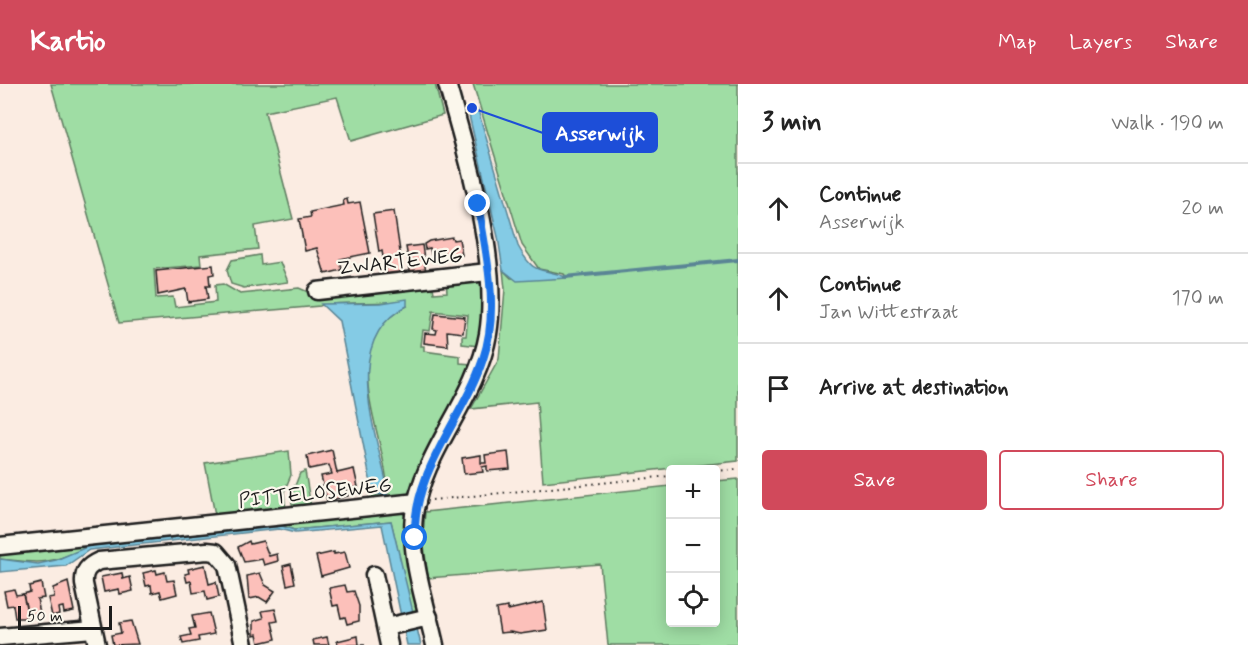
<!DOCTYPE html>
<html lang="en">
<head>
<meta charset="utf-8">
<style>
	body { margin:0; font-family:Mynerve,sans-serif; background:#f2f2f2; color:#222 }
	.controls { position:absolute; right:18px; bottom:18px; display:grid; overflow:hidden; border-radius:6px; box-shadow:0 3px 15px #0003 }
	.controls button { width:54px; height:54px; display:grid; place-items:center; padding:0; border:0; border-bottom:2px solid #e0e0e0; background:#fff; color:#222; font:30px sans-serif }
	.scale { position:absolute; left:18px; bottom:15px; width:94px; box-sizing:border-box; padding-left:6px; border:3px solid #1c1c1c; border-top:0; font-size:16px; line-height:21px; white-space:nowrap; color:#1c1c1c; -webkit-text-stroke:4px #fbf7ec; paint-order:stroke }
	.stop { position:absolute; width:18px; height:18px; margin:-14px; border:4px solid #1a73e8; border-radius:50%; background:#fff }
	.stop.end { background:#1a73e8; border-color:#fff; box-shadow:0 2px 6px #0008 }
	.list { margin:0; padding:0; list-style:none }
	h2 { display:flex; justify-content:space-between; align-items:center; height:78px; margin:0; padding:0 24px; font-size:26px }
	h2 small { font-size:20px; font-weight:400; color:#767676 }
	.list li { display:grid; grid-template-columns:39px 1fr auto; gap:18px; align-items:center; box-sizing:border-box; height:90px; padding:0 24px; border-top:2px solid #e0e0e0 }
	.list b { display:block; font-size:22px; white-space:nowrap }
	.list p { margin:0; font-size:20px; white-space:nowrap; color:#767676 }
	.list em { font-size:20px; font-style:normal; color:#767676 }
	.actions { display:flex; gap:12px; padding:18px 24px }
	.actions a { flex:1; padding:14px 0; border:2px solid #d1495b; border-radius:6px; text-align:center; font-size:21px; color:#d1495b }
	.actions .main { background:#d1495b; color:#fff }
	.icon { flex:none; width:33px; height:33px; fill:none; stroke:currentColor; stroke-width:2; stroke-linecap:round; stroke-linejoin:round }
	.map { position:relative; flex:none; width:738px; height:561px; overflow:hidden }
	header { display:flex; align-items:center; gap:36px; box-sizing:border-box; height:84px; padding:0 30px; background:#d1495b; color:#fff }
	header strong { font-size:28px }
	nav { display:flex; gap:33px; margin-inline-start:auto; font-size:21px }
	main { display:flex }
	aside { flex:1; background:#fff }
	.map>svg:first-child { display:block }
	.green { fill:#9fdda4; stroke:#5e7c60; stroke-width:1.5 }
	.water { fill:#84cbe5; stroke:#5a8595; stroke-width:1.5 }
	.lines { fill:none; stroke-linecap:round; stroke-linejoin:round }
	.stream { stroke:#5a8595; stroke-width:4 }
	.building { fill:#fcc0ba; stroke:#1c1c1c; stroke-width:1.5 }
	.minor-casing { stroke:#1c1c1c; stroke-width:21 }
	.path { stroke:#1c1c1c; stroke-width:2; stroke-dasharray:1.5 4.5; stroke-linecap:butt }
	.minor { stroke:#fbf7ec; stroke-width:16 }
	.route { stroke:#1a73e8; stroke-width:8 }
	.labels { text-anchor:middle; stroke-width:4.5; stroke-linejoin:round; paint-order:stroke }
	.street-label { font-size:20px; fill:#1c1c1c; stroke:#fbf7ec }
	.leader { fill:none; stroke:#1d4ed8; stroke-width:2 }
	.callout-dot { fill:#1d4ed8; stroke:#fbf7ec; stroke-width:2 }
	.callout { fill:#1d4ed8; stroke:#1d4ed8; stroke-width:2 }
	.callout-label { font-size:21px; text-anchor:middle; font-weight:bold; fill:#fff }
</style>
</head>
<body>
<header>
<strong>Kartio</strong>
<nav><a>Map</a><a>Layers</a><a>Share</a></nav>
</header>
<main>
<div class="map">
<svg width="738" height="561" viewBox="0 0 738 561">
	<rect width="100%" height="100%" fill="#fbece2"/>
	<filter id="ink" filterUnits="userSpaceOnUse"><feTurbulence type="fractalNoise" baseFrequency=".0167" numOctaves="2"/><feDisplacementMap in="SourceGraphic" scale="12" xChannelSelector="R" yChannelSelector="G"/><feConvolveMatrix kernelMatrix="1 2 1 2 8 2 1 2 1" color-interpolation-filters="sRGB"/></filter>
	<g filter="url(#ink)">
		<g class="green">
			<path d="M51,0H435L443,31L351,57L337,13L265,28L293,135L255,142L258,165L200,171L201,181L154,185L156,214L173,213L175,223L216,218L215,201L223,200L240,210L299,204L315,211L432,198L434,209L447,208L446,196L478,195L484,202L479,262L462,260V252H466L468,231L433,227L430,247L423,246L421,262H424V267L460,272V279L472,280L408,410L402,416L293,426L291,412L300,389L305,387L311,423L370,416L372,405L375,410L388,409C386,349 332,259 407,222L401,217C387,220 325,217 320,222L119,239Z"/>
			<polygon points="473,0 738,0 738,377 543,398 537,318 471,325 499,275 505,205 503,186 511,194 567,194 564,190 539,185 522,161"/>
			<polygon points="260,171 261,181 280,178 288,198 244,204 231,200 227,186 232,176"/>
			<polygon points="289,367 291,391 284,408 286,426 0,459 0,453 215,431 205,379"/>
			<polygon points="738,395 738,561 608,561 600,480 428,494 423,453 425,428 670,402 670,538 716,538 716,397"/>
			<polygon points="400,426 408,435 422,529 413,533 391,437 294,446 282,442 88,463 87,459"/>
			<path d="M82,458L83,465C46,482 38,479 0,475V465Z"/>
		</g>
		<g class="water">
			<path d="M472,24L478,26L518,162C536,195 540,181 568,194L517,197L503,186L498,153L468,27Z"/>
			<path d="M407,215V222C339,255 377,350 388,406L387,411L375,410L372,405L339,237L321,220L381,219Z"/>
			<polygon points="391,437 421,561 407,561 382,441 295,449 279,445 89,466 66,482 0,488 0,475 38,480 56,476 89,462 282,442 294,446"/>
		</g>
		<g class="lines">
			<polyline class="stream" points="565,193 738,176"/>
		</g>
		<g class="building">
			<polygon points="347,115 348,120 360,118 370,169 340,175 342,186 325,190 317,164 305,167 299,135 311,133 310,128 344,121 343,116"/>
			<polygon points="394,127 403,188 386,190 382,167 379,168 373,130"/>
			<polygon points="452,153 453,156 459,155 462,171 445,173 444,168 431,170 430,164 425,165 424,160 429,157"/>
			<polygon points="422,161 426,189 411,191 406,163"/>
			<polygon points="213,181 214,190 209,191 210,202 206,202 208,215 188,218 186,205 158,211 156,187"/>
			<polygon points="435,230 465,233 463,249 447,247 448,262 424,259 425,249 436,250 437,246 433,245"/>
			<polygon points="332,366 337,389 354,385 358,403 346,405 348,412 327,417 321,392 332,390 329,381 309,385 307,372"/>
			<polygon points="508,368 510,385 487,387 487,382 482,383 483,388 464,390 462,374 481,371 481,379 486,379 485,371"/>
			<polygon points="249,457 250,460 263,457 269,472 277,470 278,477 264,481 262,475 244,478 238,463"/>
			<polygon points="334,468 334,470 345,468 349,484 321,492 316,472"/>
			<polygon points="291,480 295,499 287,501 283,482"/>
			<polygon points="205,481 209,500 216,498 219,513 207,516 205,507 193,509 191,497 187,498 185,490 189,489 188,485"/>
			<polygon points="156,486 157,490 165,488 167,497 174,496 177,510 162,514 160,507 152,509 151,501 146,502 143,489"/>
			<polygon points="122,489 123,495 130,493 133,507 120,510 119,505 104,508 101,493"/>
			<polygon points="260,489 265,501 275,507 267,518 259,513 249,515 247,492"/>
			<polygon points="68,498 74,527 64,529 63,523 58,524 59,530 52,532 48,514 54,513 53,504"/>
			<polygon points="41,499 44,514 37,515 40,529 28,532 23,510 30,508 29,502"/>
			<polygon points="345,501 347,508 354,507 359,522 359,537 347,540 345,533 341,534 338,521 333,522 329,504"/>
			<polygon points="14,505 16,511 23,510 28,532 23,534 15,534 13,521 7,522 4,507"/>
			<polygon points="543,518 547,546 520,550 510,548 500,549 496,525 508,523 508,526"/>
			<polygon points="275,525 278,537 272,538 276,555 259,559 257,550 254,551 254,537 264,534 262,527"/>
			<polygon points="209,529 214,550 198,553 199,557 183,560 181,553 191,551 189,545 195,544 192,532"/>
			<polygon points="131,537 138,560 113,561 111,551 121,549 119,539"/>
			<polygon points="358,552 359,561 365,561 338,561 337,557"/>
			<polygon points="327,553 329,561 314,561 313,556"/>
		</g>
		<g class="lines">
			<defs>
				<g id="minor">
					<polyline points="317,207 488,188"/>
					<polyline points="0,462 417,418"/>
					<polyline points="374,491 389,561"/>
					<polyline points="386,543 429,533"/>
					<polyline points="0,553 93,545"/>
					<path d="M97,561L84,500C83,487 88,482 99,477L207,467L216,468L227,481L244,561"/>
					<path d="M435,561C426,520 409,473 414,431C423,366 477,315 488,250C500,178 467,70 447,0"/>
				</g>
			</defs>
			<use href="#minor" class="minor-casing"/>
			<g class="path">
				<polyline points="716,387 738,385"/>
				<polyline points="432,416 670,392"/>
			</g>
			<use href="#minor" class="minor"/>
		</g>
	</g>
	<g class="lines" filter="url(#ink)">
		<path class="route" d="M415,454C412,387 463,336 483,275C500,226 486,169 478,120"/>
	</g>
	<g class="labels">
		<g class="street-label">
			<text transform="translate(400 177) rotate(-6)" y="7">ZWARTEWEG</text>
			<text transform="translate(315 408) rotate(-6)" y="7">PITTELOSEWEG</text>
		</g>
	</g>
	<path class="leader" d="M472 24L543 49"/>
	<circle class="callout-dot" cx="472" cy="24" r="6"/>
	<rect class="callout" x="543" y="29" width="114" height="39" rx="6"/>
	<g class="callout-label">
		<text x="600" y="56">Asserwijk</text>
	</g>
</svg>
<div class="controls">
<button>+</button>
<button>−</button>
<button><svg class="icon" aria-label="locate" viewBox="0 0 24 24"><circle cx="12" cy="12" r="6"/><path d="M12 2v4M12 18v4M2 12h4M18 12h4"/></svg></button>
</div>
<div class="scale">50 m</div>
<div class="stop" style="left:415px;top:454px"></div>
<div class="stop end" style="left:478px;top:120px"></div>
</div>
<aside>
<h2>3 min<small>Walk · 190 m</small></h2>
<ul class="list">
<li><svg class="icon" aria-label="ahead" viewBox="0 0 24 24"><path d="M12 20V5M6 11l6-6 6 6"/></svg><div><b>Continue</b><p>Asserwijk</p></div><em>20 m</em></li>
<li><svg class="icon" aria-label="ahead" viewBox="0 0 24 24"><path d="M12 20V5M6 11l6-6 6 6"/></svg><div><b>Continue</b><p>Jan Wittestraat</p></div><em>170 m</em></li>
<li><svg class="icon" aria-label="arrive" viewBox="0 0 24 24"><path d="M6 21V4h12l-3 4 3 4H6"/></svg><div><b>Arrive at destination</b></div></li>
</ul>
<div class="actions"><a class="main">Save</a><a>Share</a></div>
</aside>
</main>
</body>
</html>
